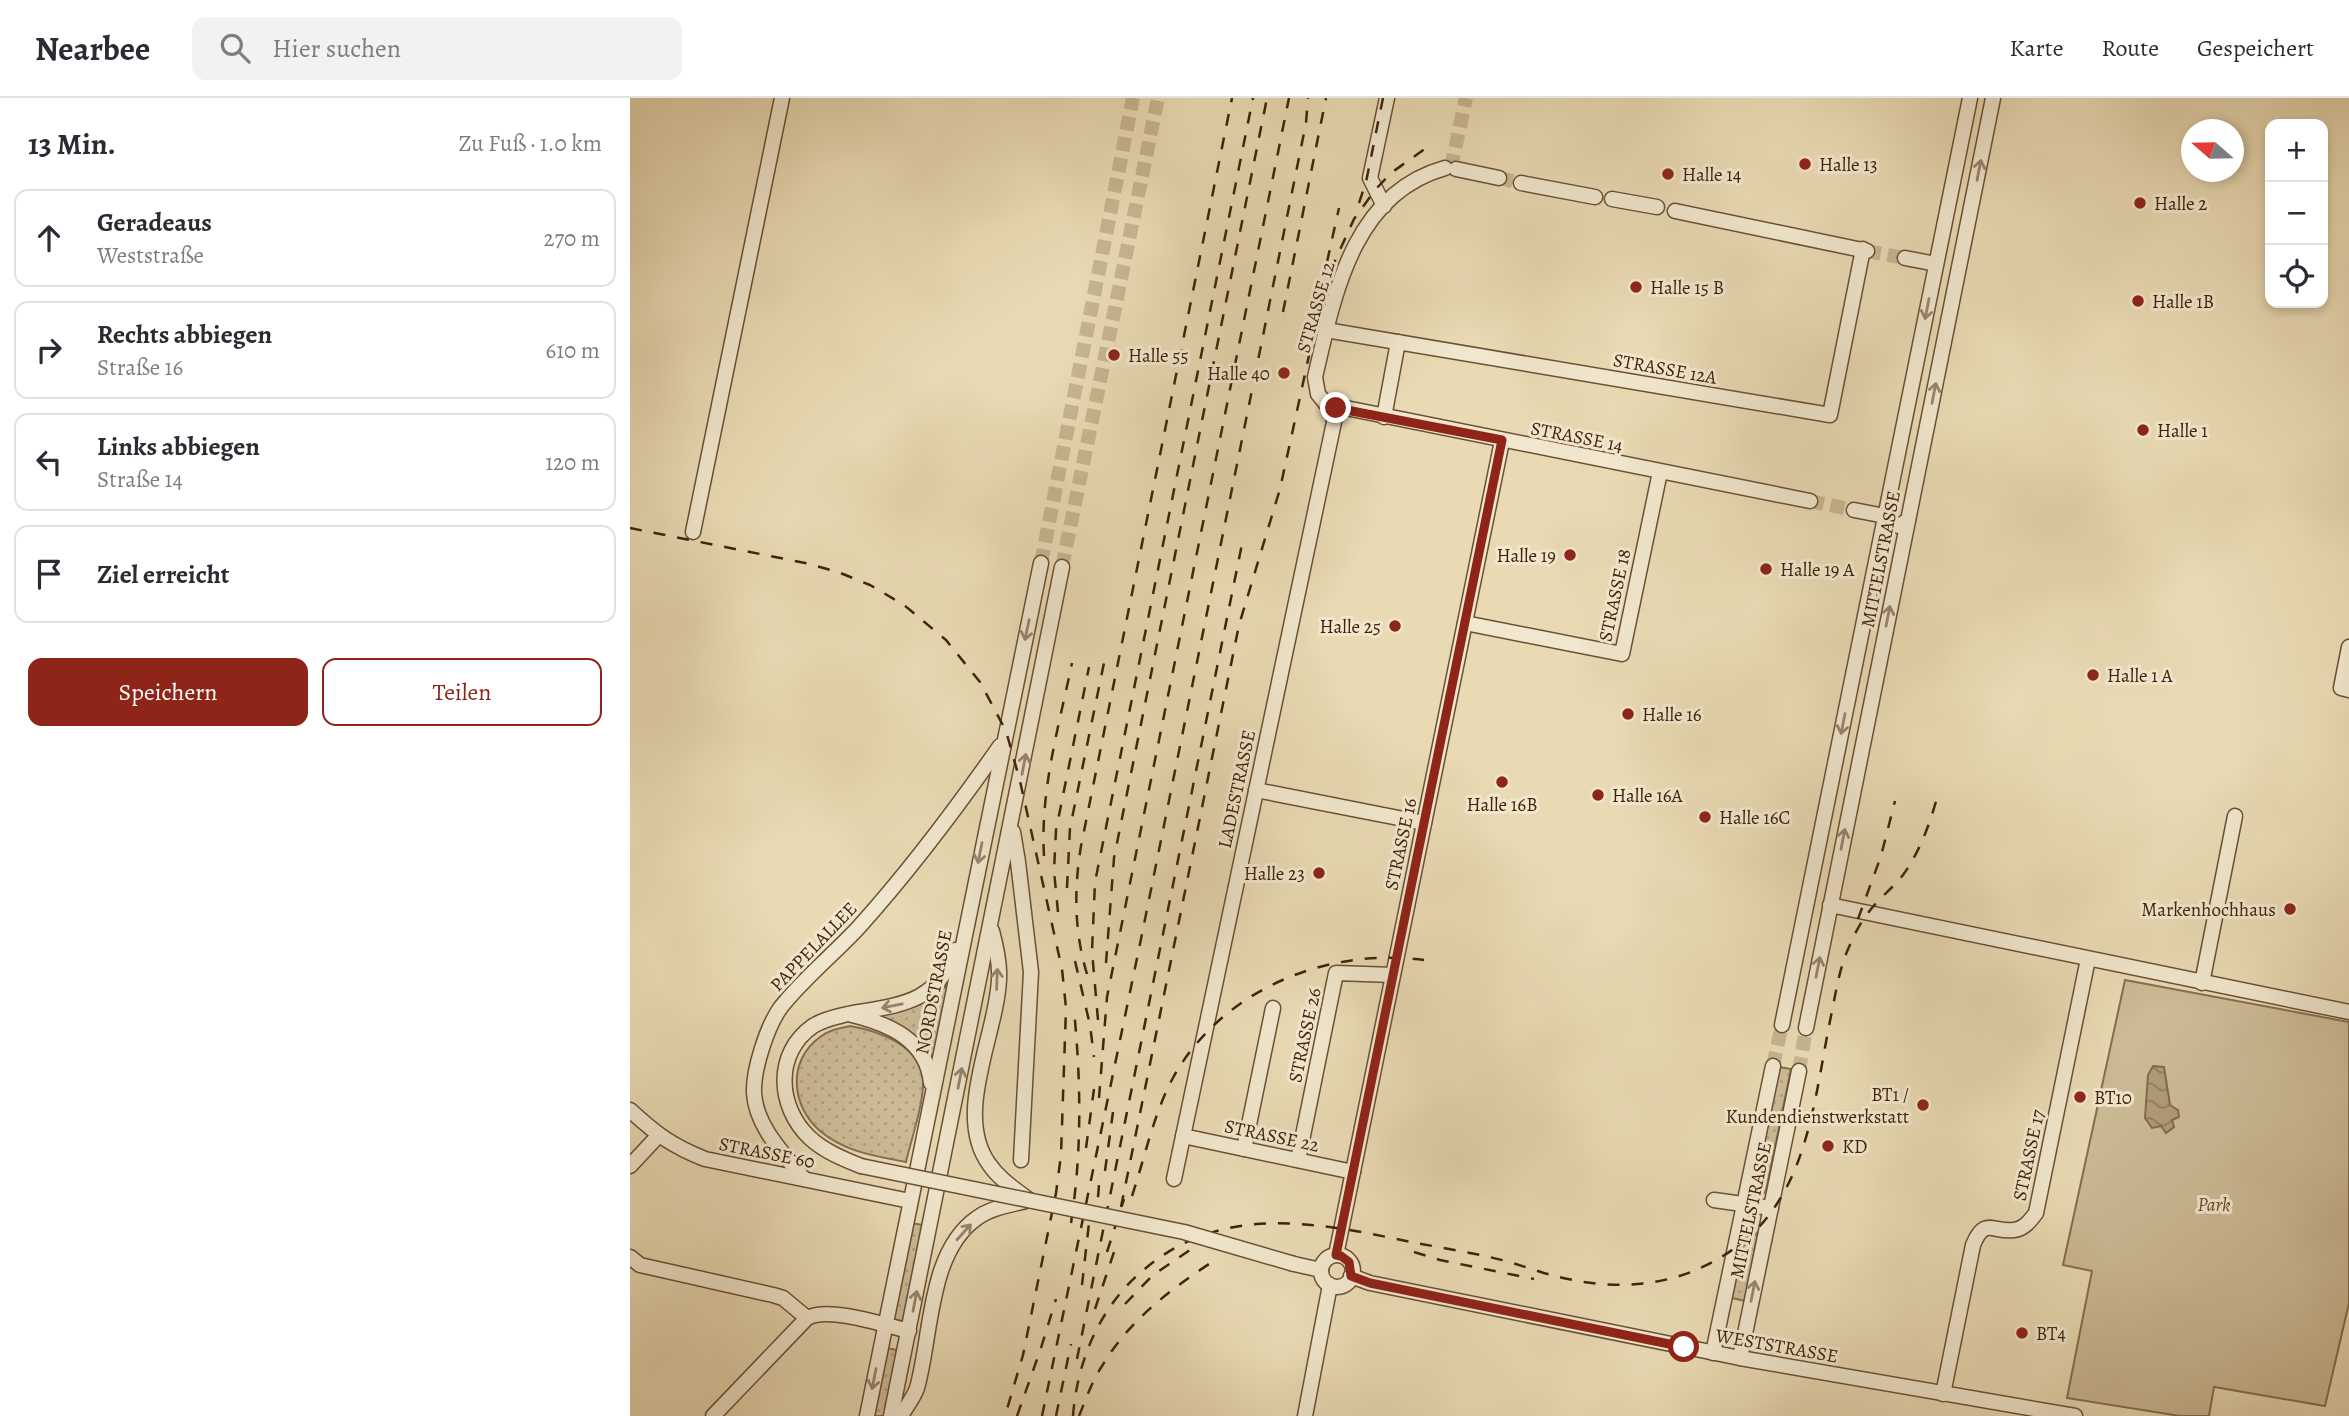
<!DOCTYPE html>
<html lang="de">
<head>
<meta charset="utf-8">
<style>
	body { margin:0; font-family:Alegreya,serif; background:#f2f2f3; color:#2b2b33 }
	.controls { position:absolute; right:21px; top:21px; display:grid; overflow:hidden; border-radius:14px; box-shadow:0 4px 10px #0003 }
	.controls button { width:63px; height:63px; display:grid; place-items:center; padding:0; border:0; border-bottom:2px solid #e1e1e2; background:#fff; color:#2b2b33; font:35px sans-serif }
	.compass { position:absolute; left:1551px; top:21px; width:63px; height:63px; border-radius:50%; background:#fff; box-shadow:0 4px 10px #0003; rotate:290deg }
	.stop { position:absolute; width:21px; height:21px; margin:-16px; border:5px solid #8f2418; border-radius:50%; background:#fff }
	.stop.end { background:#8f2418; border-color:#fff; box-shadow:0 2px 7px #0008 }
	.list { margin:0; padding:0; list-style:none }
	h2 { display:flex; justify-content:space-between; align-items:center; height:91px; margin:0; padding:0 28px; font-size:30px }
	h2 small { font-size:23px; font-weight:400; color:#7c7c81 }
	.list li { display:grid; grid-template-columns:46px 1fr auto; gap:21px; align-items:center; box-sizing:border-box; height:98px; margin:0 14px 14px; padding:0 14px; border:2px solid #e1e1e2; border-radius:14px }
	.list b { display:block; font-size:26px; white-space:nowrap }
	.list p { margin:0; font-size:23px; white-space:nowrap; color:#7c7c81 }
	.list em { font-size:23px; font-style:normal; color:#7c7c81 }
	.actions { display:flex; gap:14px; padding:21px 28px }
	.actions a { flex:1; padding:16px 0; border:2px solid #8f2418; border-radius:14px; text-align:center; font-size:24px; color:#8f2418 }
	.actions .main { background:#8f2418; color:#fff }
	.icon { flex:none; width:38px; height:38px; fill:none; stroke:currentColor; stroke-width:2; stroke-linecap:round; stroke-linejoin:round }
	.map { position:relative; flex:none; width:1719px; height:1318px; overflow:hidden }
	header { display:flex; align-items:center; gap:42px; box-sizing:border-box; height:98px; padding:0 35px; background:#fff; border-bottom:2px solid #e1e1e2 }
	header strong { font-size:33px }
	nav { display:flex; gap:38px; margin-inline-start:auto; font-size:24px }
	.search { width:490px; height:63px; background:#f2f2f3; display:flex; align-items:center; gap:18px; box-sizing:border-box; padding:0 24px; border-radius:14px; color:#7c7c81; font-size:26px }
	main { display:flex }
	aside { flex:1; background:#fff }
	.map>svg:first-child { display:block }
	.grass { fill:url(#grass-dots); stroke:#866e50; stroke-width:2 }
	.green { fill:#ccbb96; stroke:#866e50; stroke-width:2 }
	.water { fill:url(#water-waves); stroke:#836b4c; stroke-width:2 }
	.lines { fill:none; stroke-linecap:round; stroke-linejoin:round }
	.minor-tunnel { stroke:#c7b591; stroke-width:14; stroke-dasharray:14 7; stroke-linecap:butt }
	.minor-casing { stroke:#6a5034; stroke-width:17 }
	.minor { stroke:#f1e7ce; stroke-width:14 }
	.rail { stroke:#402209; stroke-width:2.5; stroke-dasharray:12 12; stroke-linecap:butt }
	.minor-bridge-casing { stroke:#6a5034; stroke-width:17; stroke-linecap:butt }
	.minor-bridge { stroke:#f1e7ce; stroke-width:14 }
	.oneway { stroke:#98846c }
	.route { stroke:#8f2418; stroke-width:9 }
	.poi-dot { fill:#8f2418; stroke:#f1e7ce; stroke-width:2.5 }
	.labels { text-anchor:middle; stroke-width:6; stroke-linejoin:round; paint-order:stroke }
	.poi-label { font-size:19px; fill:#402209; stroke:#f1e7ce; text-anchor:start }
	.street-label { font-size:19px; fill:#402209; stroke:#f1e7ce }
	.park-label { font-size:19px; font-style:italic; fill:#63482c; stroke:#f1e7ce }
</style>
</head>
<body>
<header>
<strong>Nearbee</strong>
<div class="search"><svg class="icon" aria-label="search" viewBox="0 0 24 24"><circle cx="10" cy="10" r="6"/><path d="M15 15l6 6"/></svg>Hier suchen</div>
<nav><a>Karte</a><a>Route</a><a>Gespeichert</a></nav>
</header>
<main>
<aside>
<h2>13 Min.<small>Zu Fuß · 1.0 km</small></h2>
<ul class="list">
<li><svg class="icon" aria-label="ahead" viewBox="0 0 24 24"><path d="M12 20V5M6 11l6-6 6 6"/></svg><div><b>Geradeaus</b><p>Weststraße</p></div><em>270 m</em></li>
<li><svg class="icon" aria-label="right" viewBox="0 0 24 24"><path d="M7 20v-9h11M14 6l5 5-5 5"/></svg><div><b>Rechts abbiegen</b><p>Straße 16</p></div><em>610 m</em></li>
<li><svg class="icon" aria-label="left" viewBox="0 0 24 24"><path d="M17 20v-9H6M10 6l-5 5 5 5"/></svg><div><b>Links abbiegen</b><p>Straße 14</p></div><em>120 m</em></li>
<li><svg class="icon" aria-label="arrive" viewBox="0 0 24 24"><path d="M6 21V4h12l-3 4 3 4H6"/></svg><div><b>Ziel erreicht</b></div></li>
</ul>
<div class="actions"><a class="main">Speichern</a><a>Teilen</a></div>
</aside>
<div class="map">
<svg width="1719" height="1318" viewBox="0 0 1719 1318">
	<defs>
		<pattern id="grass-dots" width="8" height="8" patternUnits="userSpaceOnUse" patternTransform="scale(1.75)"><rect width="8" height="8" fill="#ccbb96"/><path d="M2 2h.1M6 6h.1" fill="none" stroke="#b0a080" stroke-width="1.8" stroke-linecap="round"/></pattern>
		<pattern id="water-waves" width="16" height="10" patternUnits="userSpaceOnUse" patternTransform="scale(1.75)"><rect width="16" height="10" fill="#b09b79"/><path d="M0 5q4-4 8 0t8 0" fill="none" stroke="#917e61"/></pattern>
	</defs>
	<rect width="100%" height="100%" fill="#e9dab3"/>
	<filter id="stains"><feTurbulence type="fractalNoise" baseFrequency=".00286" numOctaves="4"/><feColorMatrix values="0 0 0 0 .2 0 0 0 0 .09 0 0 0 0 .02 0 0 0 .5 -.17"/></filter>
	<radialGradient id="worn" r=".72"><stop offset=".6" stop-color="#630" stop-opacity="0"/><stop offset="1" stop-color="#630" stop-opacity=".3"/></radialGradient>
	<g class="grass">
		<path d="M320,884L303,960C290,937 267,929 244,918C274,912 299,907 320,884Z"/>
		<path d="M220,928C250,933 291,948 293,983C294,1005 281,1042 276,1064C245,1058 215,1054 190,1033C161,1008 157,963 190,939C199,932 210,930 220,928Z"/>
		<polygon points="1149,969 1161,971 1136,1093 1133,1096 1127,1095 1124,1091"/>
		<polygon points="281,1125 293,1127 273,1225 262,1222"/>
		<polygon points="1128,1134 1115,1203 1102,1200 1112,1149"/>
		<polygon points="256,1250 267,1252 255,1318 242,1318"/>
	</g>
	<polygon class="green" points="1495,882 1719,924 1719,1205 1695,1308 1584,1289 1579,1318 1550,1318 1437,1300 1462,1173 1433,1167"/>
	<polygon class="water" points="1523,968 1534,969 1540,1007 1548,1012 1549,1019 1542,1022 1544,1029 1536,1035 1531,1028 1522,1030 1515,1020 1518,977"/>
	<g class="lines">
		<g class="minor-tunnel">
			<polyline points="821,70 836,0"/>
			<polyline points="869,80 891,85"/>
			<polyline points="1237,153 1275,160"/>
			<polyline points="1180,403 1224,412"/>
			<polyline points="411,465 503,0"/>
			<polyline points="432,469 528,0"/>
			<polyline points="1143,968 1152,927"/>
			<polyline points="1169,973 1176,930"/>
		</g>
		<defs>
			<g id="minor">
				<path d="M815,70C722,96 704,198 685,279L688,296L696,306L1180,403"/>
				<polyline points="826,71 869,80"/>
				<polyline points="891,85 965,99"/>
				<polyline points="982,101 1027,109"/>
				<polyline points="754,108 740,80 757,0"/>
				<polyline points="1045,113 1237,153"/>
				<polyline points="1275,160 1306,166"/>
				<polyline points="696,232 1200,317 1233,151"/>
				<polyline points="754,319 768,244"/>
				<polyline points="1224,412 1255,418 1262,426 1269,428 1278,422"/>
				<polyline points="63,434 152,0"/>
				<polyline points="835,525 992,556 1030,374"/>
				<polyline points="1719,549 1711,590 1719,592"/>
				<polyline points="626,692 794,725"/>
				<polyline points="383,734 388,764 401,874 391,1062"/>
				<polyline points="1200,807 1719,914"/>
				<path d="M362,833C366,848 370,866 369,881C367,936 323,1016 359,1066C369,1081 385,1091 399,1102"/>
				<polyline points="1572,885 1605,718"/>
				<path d="M222,917C259,926 297,942 301,985"/>
				<polyline points="1152,927 1340,0"/>
				<polyline points="1176,930 1363,0"/>
				<path d="M0,1012C26,1036 42,1048 75,1061L280,1103"/>
				<polyline points="553,1038 723,1074"/>
				<polyline points="614,1051 643,910"/>
				<polyline points="668,1062 706,875 763,877"/>
				<polyline points="0,1068 28,1038"/>
				<path d="M231,1068C213,1061 194,1053 180,1040C147,1009 144,955 183,928C194,921 206,919 218,916C267,907 307,907 325,852"/>
				<path d="M174,1081C154,1056 126,1029 124,995C123,972 137,928 151,909C174,880 204,856 229,829C281,771 326,711 370,648"/>
				<polyline points="544,1081 707,310"/>
				<polyline points="1084,1102 1141,1110"/>
				<polyline points="706,1157 872,343"/>
				<circle cx="707" cy="1173" r="16"/>
				<polyline points="0,1159 10,1167 143,1197 153,1200 177,1220"/>
				<polyline points="664,1166 691,1172"/>
				<polyline points="721,1178 740,1185 1110,1260 1445,1318"/>
				<polyline points="1083,1255 1143,968"/>
				<polyline points="1110,1260 1169,973"/>
				<path d="M1313,1296L1343,1147C1355,1118 1363,1135 1384,1132C1394,1131 1400,1123 1406,1115L1458,861"/>
				<path d="M83,1318L177,1220C199,1208 254,1227 279,1233"/>
				<polyline points="237,1318 411,465"/>
				<polyline points="261,1318 432,469"/>
				<path d="M271,1318C276,1309 284,1299 287,1290C302,1237 298,1154 347,1120C362,1109 382,1107 399,1102"/>
				<polyline points="675,1318 700,1187"/>
			</g>
		</defs>
		<use href="#minor" class="minor-casing"/>
		<use href="#minor" class="minor"/>
		<g class="rail">
			<polyline points="729,105 736,84 753,0"/>
			<polyline points="697,164 709,110"/>
			<polyline points="653,214 696,0"/>
			<polyline points="0,430 175,465 208,474 240,487 274,507 316,542 350,584 376,633 390,683 432,871 436,910 431,1057 426,1095 393,1257 375,1318"/>
			<path d="M414,758C410,692 429,628 442,565"/>
			<polyline points="437,790 440,730 475,560"/>
			<polyline points="428,814 424,773 426,732 459,569"/>
			<polyline points="1228,821 1251,758 1265,703"/>
			<polyline points="445,863 460,927 464,959"/>
			<polyline points="476,865 484,760 637,0"/>
			<path d="M457,876C444,833 444,791 451,748L602,0"/>
			<polyline points="468,922 462,853 465,784 623,0"/>
			<polyline points="469,1000 477,899 659,0"/>
			<polyline points="456,1050 464,991"/>
			<polyline points="475,1073 483,1014"/>
			<path d="M502,1098C515,1059 524,1014 544,978C593,891 698,849 794,862"/>
			<polyline points="491,1109 609,527 650,391 688,216 704,165 724,121 745,92 761,75 796,50"/>
			<polyline points="466,1123 470,1075"/>
			<path d="M441,1125C452,1054 451,983 444,912"/>
			<polyline points="477,1154 494,1101"/>
			<polyline points="784,1154 810,1162 904,1181"/>
			<polyline points="452,1187 459,1125"/>
			<polyline points="495,1206 523,1177 560,1152"/>
			<polyline points="465,1211 487,1145"/>
			<polyline points="447,1261 613,441"/>
			<polyline points="387,1318 411,1250 426,1201"/>
			<polyline points="412,1318 511,841 676,25 678,0"/>
			<polyline points="426,1318 441,1246"/>
			<path d="M443,1318C447,1264 469,1211 510,1175C590,1104 685,1124 781,1144C812,1150 845,1155 876,1163C897,1169 917,1177 938,1181C997,1194 1055,1186 1105,1150C1179,1097 1184,1000 1201,918C1206,894 1209,871 1219,849C1224,837 1230,825 1238,815C1248,801 1263,790 1273,777C1290,753 1299,728 1307,700"/>
			<path d="M449,1318C456,1301 462,1283 472,1268C498,1224 537,1194 579,1166"/>
		</g>
		<defs>
			<polyline id="minor-bridge" points="231,1068 554,1134 664,1166"/>
		</defs>
		<use href="#minor-bridge" class="minor-bridge-casing"/>
		<use href="#minor-bridge" class="minor-bridge"/>
	</g>
	<defs><path id="oneway-shaft" d="M-6 0H5M1.5-3L5.5 0L1.5 3" fill="none" stroke-width="1.6" stroke-linecap="round" stroke-linejoin="round" transform="scale(1.75)"/></defs>
	<g class="oneway">
		<use href="#oneway-shaft" transform="translate(1349 72) rotate(-79)"/>
		<use href="#oneway-shaft" transform="translate(1297 211) rotate(101)"/>
		<use href="#oneway-shaft" transform="translate(1304 295) rotate(-79)"/>
		<use href="#oneway-shaft" transform="translate(1258 518) rotate(-79)"/>
		<use href="#oneway-shaft" transform="translate(397 532) rotate(102)"/>
		<use href="#oneway-shaft" transform="translate(1213 626) rotate(101)"/>
		<use href="#oneway-shaft" transform="translate(394 666) rotate(-79)"/>
		<use href="#oneway-shaft" transform="translate(1213 741) rotate(-79)"/>
		<use href="#oneway-shaft" transform="translate(350 755) rotate(101)"/>
		<use href="#oneway-shaft" transform="translate(1188 869) rotate(-79)"/>
		<use href="#oneway-shaft" transform="translate(367 881) rotate(-88)"/>
		<use href="#oneway-shaft" transform="translate(262 908) rotate(169)"/>
		<use href="#oneway-shaft" transform="translate(330 980) rotate(-79)"/>
		<use href="#oneway-shaft" transform="translate(334 1134) rotate(-48)"/>
		<use href="#oneway-shaft" transform="translate(1123 1193) rotate(-79)"/>
		<use href="#oneway-shaft" transform="translate(285 1203) rotate(-79)"/>
		<use href="#oneway-shaft" transform="translate(244 1281) rotate(101)"/>
	</g>
	<g class="lines">
		<polyline class="route" points="706,310 872,342 706,1157 711,1158 719,1164 721,1178 740,1185 1054,1249"/>
	</g>
	<g class="poi-dot">
		<circle cx="1175" cy="66" r="7"/>
		<circle cx="1038" cy="76" r="7"/>
		<circle cx="1510" cy="105" r="7"/>
		<circle cx="1006" cy="189" r="7"/>
		<circle cx="1508" cy="203" r="7"/>
		<circle cx="484" cy="257" r="7"/>
		<circle cx="654" cy="275" r="7"/>
		<circle cx="1513" cy="332" r="7"/>
		<circle cx="940" cy="457" r="7"/>
		<circle cx="1136" cy="471" r="7"/>
		<circle cx="765" cy="528" r="7"/>
		<circle cx="1463" cy="577" r="7"/>
		<circle cx="998" cy="616" r="7"/>
		<circle cx="872" cy="684" r="7"/>
		<circle cx="968" cy="697" r="7"/>
		<circle cx="1075" cy="719" r="7"/>
		<circle cx="689" cy="775" r="7"/>
		<circle cx="1660" cy="811" r="7"/>
		<circle cx="1450" cy="999" r="7"/>
		<circle cx="1293" cy="1007" r="7"/>
		<circle cx="1198" cy="1048" r="7"/>
		<circle cx="1392" cy="1235" r="7"/>
	</g>
	<g class="labels">
		<g class="poi-label">
			<text x="1189" y="73">Halle 13</text>
			<text x="1052" y="83">Halle 14</text>
			<text x="1524" y="112">Halle 2</text>
			<text x="1020" y="196">Halle 15 B</text>
			<text x="1522" y="210">Halle 1B</text>
			<text x="498" y="264">Halle 55</text>
			<text x="640" y="282" text-anchor="end">Halle 40</text>
			<text x="1527" y="339">Halle 1</text>
			<text x="926" y="464" text-anchor="end">Halle 19</text>
			<text x="1150" y="478">Halle 19 A</text>
			<text x="751" y="535" text-anchor="end">Halle 25</text>
			<text x="1477" y="584">Halle 1 A</text>
			<text x="1012" y="623">Halle 16</text>
			<text x="982" y="704">Halle 16A</text>
			<text x="872" y="713" text-anchor="middle">Halle 16B</text>
			<text x="1089" y="726">Halle 16C</text>
			<text x="675" y="782" text-anchor="end">Halle 23</text>
			<text x="1646" y="818" text-anchor="end">Markenhochhaus</text>
			<text x="1279" y="1003" text-anchor="end">BT1 /<tspan x="1279" dy="22">Kundendienstwerkstatt</tspan></text>
			<text x="1464" y="1006">BT10</text>
			<text x="1212" y="1055">KD</text>
			<text x="1406" y="1242">BT4</text>
		</g>
		<g class="street-label">
			<text transform="translate(685 209) rotate(-74)" y="7">STRASSE 12</text>
			<text transform="translate(1035 270) rotate(10)" y="7">STRASSE 12A</text>
			<text transform="translate(947 338) rotate(11)" y="7">STRASSE 14</text>
			<text transform="translate(1250 461) rotate(-79)" y="7">MITTELSTRASSE</text>
			<text transform="translate(984 497) rotate(-78)" y="7">STRASSE 18</text>
			<text transform="translate(606 691) rotate(-78)" y="7">LADESTRASSE</text>
			<text transform="translate(770 746) rotate(-78)" y="7">STRASSE 16</text>
			<text transform="translate(183 848) rotate(-46)" y="7">PAPPELALLEE</text>
			<text transform="translate(303 894) rotate(-79)" y="7">NORDSTRASSE</text>
			<text transform="translate(674 937) rotate(-78)" y="7">STRASSE 26</text>
			<text transform="translate(642 1037) rotate(12)" y="7">STRASSE 22</text>
			<text transform="translate(137 1054) rotate(11)" y="7">STRASSE 60</text>
			<text transform="translate(1398 1057) rotate(-78)" y="7">STRASSE 17</text>
			<text transform="translate(1120 1112) rotate(-78)" y="7">MITTELSTRASSE</text>
			<text transform="translate(1147 1247) rotate(10)" y="7">WESTSTRASSE</text>
		</g>
		<g class="park-label">
			<text x="1584" y="1113">Park</text>
		</g>
	</g>
	<rect width="100%" height="100%" filter="url(#stains)"/>
	<rect width="100%" height="100%" fill="url(#worn)"/>
</svg>
<div class="controls">
<button>+</button>
<button>−</button>
<button><svg class="icon" aria-label="locate" viewBox="0 0 24 24"><circle cx="12" cy="12" r="6"/><path d="M12 2v4M12 18v4M2 12h4M18 12h4"/></svg></button>
</div>
<svg class="compass" viewBox="-18 -18 36 36"><path d="M0-13l5 13h-10z" fill="#e53935"/><path d="M0 13l5-13h-10z" fill="#7c7c81"/></svg>
<div class="stop" style="left:1054px;top:1249px"></div>
<div class="stop end" style="left:706px;top:310px"></div>
</div>
</main>
</body>
</html>
